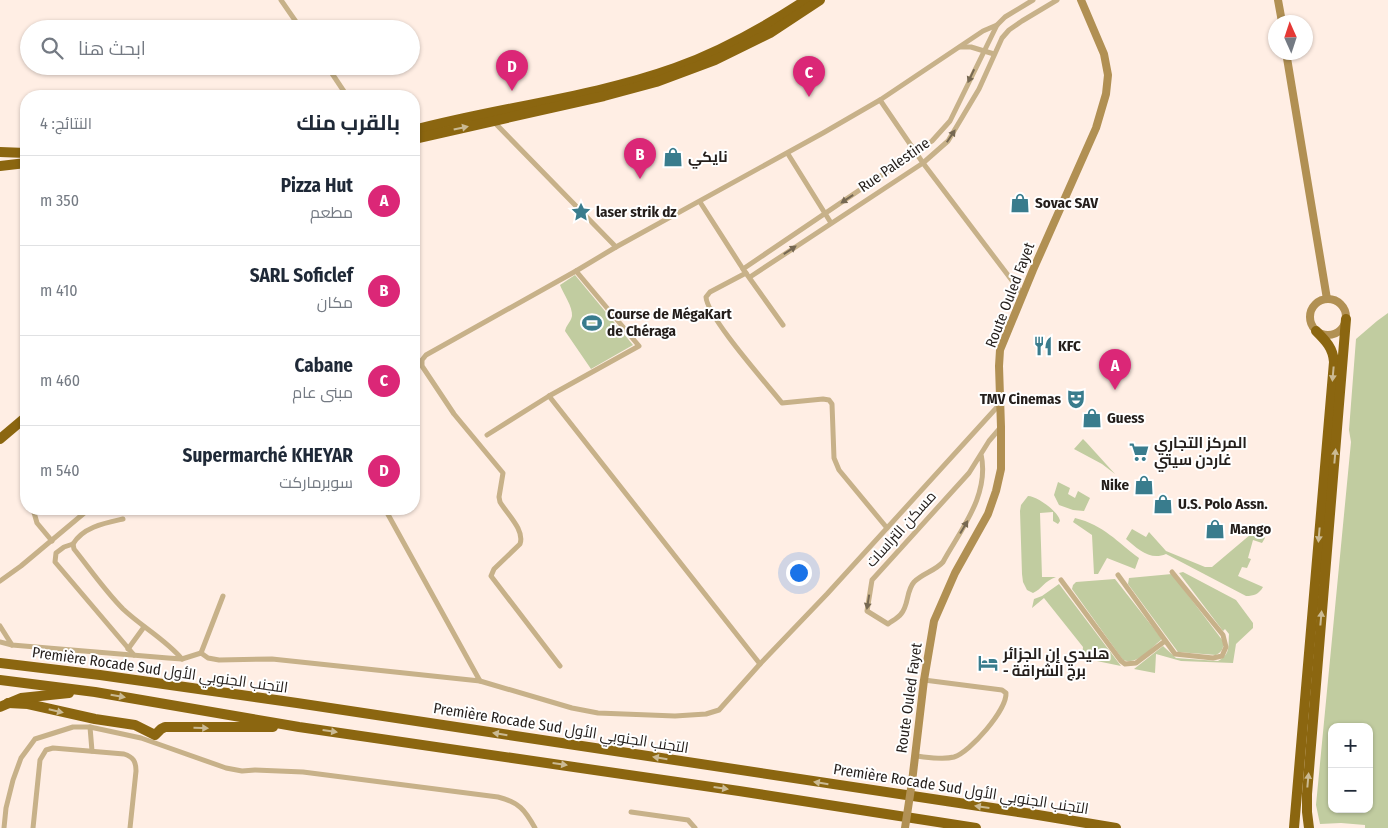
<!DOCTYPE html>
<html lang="ar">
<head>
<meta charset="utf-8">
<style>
	body { margin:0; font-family:"Fira Sans Condensed",Cairo,sans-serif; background:#f2f2f3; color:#1f2937; direction:rtl }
	.controls { position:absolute; right:15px; bottom:15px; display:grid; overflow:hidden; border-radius:10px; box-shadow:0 1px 4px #0004 }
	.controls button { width:45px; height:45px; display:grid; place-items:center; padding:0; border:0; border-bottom:1px solid #e0e1e3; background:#fff; color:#1f2937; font:25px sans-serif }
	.compass { position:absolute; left:1268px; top:15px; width:45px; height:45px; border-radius:50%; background:#fff; box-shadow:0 1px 4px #0004; rotate:357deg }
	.you { position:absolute; left:798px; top:572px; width:18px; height:18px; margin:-12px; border:4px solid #fff; border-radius:50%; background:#1a73e8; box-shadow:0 0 0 8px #1a73e833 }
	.badge { display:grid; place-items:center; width:32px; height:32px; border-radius:50%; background:#db2777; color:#fff; font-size:16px; font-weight:700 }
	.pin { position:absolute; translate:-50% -41px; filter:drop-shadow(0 1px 2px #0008) }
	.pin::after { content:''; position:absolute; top:26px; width:18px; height:15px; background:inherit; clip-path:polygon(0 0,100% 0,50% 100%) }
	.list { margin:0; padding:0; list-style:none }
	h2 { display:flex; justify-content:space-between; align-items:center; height:65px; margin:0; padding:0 20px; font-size:21px }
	h2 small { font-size:16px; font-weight:400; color:#747a83 }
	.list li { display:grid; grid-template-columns:32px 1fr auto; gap:15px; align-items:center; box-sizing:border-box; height:90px; padding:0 20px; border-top:1px solid #e0e1e3 }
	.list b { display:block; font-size:19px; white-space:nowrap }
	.list p { margin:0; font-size:16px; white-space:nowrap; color:#747a83 }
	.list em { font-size:16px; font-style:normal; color:#747a83 }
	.icon { flex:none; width:28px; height:28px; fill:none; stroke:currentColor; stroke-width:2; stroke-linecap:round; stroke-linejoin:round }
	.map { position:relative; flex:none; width:1388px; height:828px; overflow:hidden; direction:ltr }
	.search { position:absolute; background:#fff; box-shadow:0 1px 4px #0004; left:20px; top:20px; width:400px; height:55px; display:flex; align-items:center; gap:12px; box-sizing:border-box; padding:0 18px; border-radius:28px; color:#747a83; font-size:19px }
	.panel { position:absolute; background:#fff; box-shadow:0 1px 4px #0004; left:20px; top:90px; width:400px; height:425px; border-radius:20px; direction:rtl }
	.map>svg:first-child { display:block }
	.green { fill:#c1cca0; fill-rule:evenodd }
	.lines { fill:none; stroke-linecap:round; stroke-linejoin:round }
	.street { stroke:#c7b189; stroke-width:5 }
	.secondary { stroke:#b19053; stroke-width:8 }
	.highway { stroke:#8b6610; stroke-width:10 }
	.secondary-bridge { stroke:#b19053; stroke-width:8 }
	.oneway { fill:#766852 }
	.oneway2 { fill:#cbba93 }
	.labels { text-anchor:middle; stroke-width:4; stroke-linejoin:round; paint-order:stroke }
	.poi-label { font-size:15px; font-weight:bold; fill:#241e1b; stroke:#fff; text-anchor:start }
	.street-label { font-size:15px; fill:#241e1b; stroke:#fff }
</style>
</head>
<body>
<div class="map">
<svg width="1388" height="828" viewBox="0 0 1388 828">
	<rect width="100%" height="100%" fill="#ffeee4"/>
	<g class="green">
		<path d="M575,275L633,345L591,369L565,331C566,325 571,322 572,316C573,307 563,293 560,285Z"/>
		<path d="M1388,313V828H1365V825L1341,823L1320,824L1316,805L1351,442L1349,430L1356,339L1377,321ZM1332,727H1369V809H1332Z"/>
		<polygon points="1083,439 1086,442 1115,474 1102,464 1074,449"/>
		<polygon points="1058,482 1070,488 1068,494 1075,498 1078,491 1090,498 1084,511 1073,510 1059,505 1054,495"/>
		<path d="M1028,496C1037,496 1059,512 1060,521L1058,524L1053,521V512L1040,513L1042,577H1056C1044,581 1042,589 1033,593L1027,590L1023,582L1022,574L1020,511L1021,505Z"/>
		<path d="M1075,518C1104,525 1117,542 1139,558L1135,569L1107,558L1098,574H1094L1092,535L1073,522Z"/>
		<path d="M1132,529L1146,537L1149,532L1166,551L1205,567H1212L1257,529L1265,538L1262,543L1253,540L1248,558L1251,559L1247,568L1242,567L1238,576L1263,587C1259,594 1254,596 1246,596L1166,554C1150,561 1138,549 1126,539Z"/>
		<path d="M1183,572L1236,600L1253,623V628L1236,644L1233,663L1181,661L1156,654L1155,673L1134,669L1163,646L1176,658L1218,661C1231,654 1228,646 1229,634L1225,629L1223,631L1179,573Z"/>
		<path d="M1172,574L1223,641C1224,648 1222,652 1216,655L1178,652L1128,584L1129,578Z"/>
		<path d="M1115,579L1162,639C1152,647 1137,666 1123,660L1072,589L1073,585L1076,582Z"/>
		<polygon points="1059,584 1121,666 1082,658 1083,647 1044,598 1032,608 1034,599 1042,596"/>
	</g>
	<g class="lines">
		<g class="street">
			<polyline points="281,0 301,29"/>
			<polyline points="960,47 971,47 994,54"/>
			<polyline points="327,66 347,96"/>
			<polyline points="880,100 923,163 1023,295"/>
			<polyline points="494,122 616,247"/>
			<polyline points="788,154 831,223"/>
			<polyline points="700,202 743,269 783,325"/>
			<polyline points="743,269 932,141 950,121 997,25 1005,17 1033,0"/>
			<path d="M746,273L710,292L706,297C707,317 767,384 782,403L823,399L829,400L832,404L834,458L839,470L887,528"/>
			<polyline points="750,277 923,163 948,141 979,89 1002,38 1009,30 1022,21 1057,0"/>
			<polyline points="549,396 760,664"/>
			<polyline points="487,435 549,396 639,346 576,271"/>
			<path d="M981,454C990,495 961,529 943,562C935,571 923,573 914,582C906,591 909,605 901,614C898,618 892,621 888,624L867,611L872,580L969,473L989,441L1001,427"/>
			<polyline points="33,509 37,523 52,541"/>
			<polyline points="385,509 480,681"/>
			<path d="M123,519C105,523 83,527 73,544L64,547L56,553L55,562L134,655"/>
			<path d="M73,544L74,549C90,569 105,591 123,609C142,627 165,639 182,659"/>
			<polyline points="1118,575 1175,654 1213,658 1222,656 1226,647 1223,635 1172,572"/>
			<polyline points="1061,580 1121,661 1125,664 1136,663 1165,641"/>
			<polyline points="0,581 21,566 89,509"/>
			<polyline points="0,626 12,645"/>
			<polyline points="0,642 12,645 168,658 182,659 201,653 208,658 219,660 272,659 480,681 572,708 598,713 675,716 706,714 719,710 760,664 827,594 999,405"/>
			<polyline points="128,649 144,627"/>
			<polyline points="201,653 223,596"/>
			<path d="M560,666L491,576L494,569L520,544C525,530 507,514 500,502L499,497L503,473L454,414L422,366V360L426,355L576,271L616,247L823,133L880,100L983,31L997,25"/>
			<polyline points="90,727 92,751"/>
			<path d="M915,756C927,757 942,760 954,757C970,752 1007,710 1006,693L1002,690L924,680"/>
			<polyline points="631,812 688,820 695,828"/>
			<path d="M4,828L6,808L13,780L21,758L35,739L73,727H90L141,738L226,768L242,771L255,770L303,772L498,797C519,802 525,810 535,828"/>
			<path d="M33,828L40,760L46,750L53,748L124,754C133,757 136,761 136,771L130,828"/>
		</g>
		<g class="secondary">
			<polyline points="1278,0 1282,22"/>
			<polyline points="1286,52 1327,299"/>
			<circle cx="1328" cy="317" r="18"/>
			<polyline points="912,782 924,680 934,621 955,573 988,514 996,491 1001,469 1001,427 999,366 1000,350 1033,270 1096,128 1106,94 1108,75 1104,54 1081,0"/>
		</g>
		<g class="highway">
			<path d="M414,130C500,107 591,98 675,68C722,51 765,27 806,0"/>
			<polyline points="414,139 604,96 656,82 715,60 770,33 820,0"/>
			<polyline points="0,152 26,153"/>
			<polyline points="0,166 26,163"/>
			<polyline points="0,439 26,417"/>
			<polyline points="0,663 100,675 297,703 1032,814 1116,828"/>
			<polyline points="0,680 95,692 299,727 739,791 976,828"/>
			<polyline points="8,703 28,704 95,719 135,725 155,735 161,729 165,727 273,727"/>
			<polyline points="0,707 21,698 69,693"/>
			<path d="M1294,828L1334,362C1333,348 1326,341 1316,331"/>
			<polyline points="1309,828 1307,812 1307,794 1346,319"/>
		</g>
		<polyline class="secondary-bridge" points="905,828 912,782"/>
	</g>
	<defs><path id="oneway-solid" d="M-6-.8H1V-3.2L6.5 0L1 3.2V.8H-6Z" transform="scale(1.25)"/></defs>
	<g class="oneway">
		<use href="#oneway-solid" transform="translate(971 76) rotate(115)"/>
		<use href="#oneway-solid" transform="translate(951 136) rotate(-56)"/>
		<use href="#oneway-solid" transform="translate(847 199) rotate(146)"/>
		<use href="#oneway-solid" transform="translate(790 250) rotate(-33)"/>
		<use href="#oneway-solid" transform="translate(964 527) rotate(-59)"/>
		<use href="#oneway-solid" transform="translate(868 602) rotate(99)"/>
	</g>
	<g class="oneway2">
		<use href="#oneway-solid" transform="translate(461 128) rotate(-12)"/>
		<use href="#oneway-solid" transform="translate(1333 374) rotate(95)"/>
		<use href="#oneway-solid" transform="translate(1335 456) rotate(-85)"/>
		<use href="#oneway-solid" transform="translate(1319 535) rotate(95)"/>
		<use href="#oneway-solid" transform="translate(1321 618) rotate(-85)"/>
		<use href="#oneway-solid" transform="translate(118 696) rotate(10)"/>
		<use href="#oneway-solid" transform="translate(56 711) rotate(13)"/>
		<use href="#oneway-solid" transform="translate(201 728) rotate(1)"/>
		<use href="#oneway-solid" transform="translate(330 731) rotate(8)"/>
		<use href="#oneway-solid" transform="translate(500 734) rotate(-171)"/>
		<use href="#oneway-solid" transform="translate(660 758) rotate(-171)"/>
		<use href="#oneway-solid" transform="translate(560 764) rotate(8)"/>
		<use href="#oneway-solid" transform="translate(1308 780) rotate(-85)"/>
		<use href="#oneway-solid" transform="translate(821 783) rotate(-171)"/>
		<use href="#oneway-solid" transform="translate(721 788) rotate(8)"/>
		<use href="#oneway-solid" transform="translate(982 807) rotate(-172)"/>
	</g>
	<defs>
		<symbol id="shop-bare" viewBox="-9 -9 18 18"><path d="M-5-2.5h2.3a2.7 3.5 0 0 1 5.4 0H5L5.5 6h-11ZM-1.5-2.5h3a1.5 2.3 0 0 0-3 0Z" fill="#397c8d" stroke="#fff" stroke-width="2.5" paint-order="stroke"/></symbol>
		<symbol id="sight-bare" viewBox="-9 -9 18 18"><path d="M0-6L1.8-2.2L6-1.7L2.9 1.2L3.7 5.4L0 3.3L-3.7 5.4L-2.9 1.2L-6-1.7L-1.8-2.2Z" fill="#397c8d" stroke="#fff" stroke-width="2.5" paint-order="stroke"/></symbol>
		<symbol id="stadium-bare" viewBox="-9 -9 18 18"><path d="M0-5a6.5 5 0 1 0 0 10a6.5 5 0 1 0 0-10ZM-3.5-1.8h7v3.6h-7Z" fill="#397c8d" stroke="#fff" stroke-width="2.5" paint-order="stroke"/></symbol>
		<symbol id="restaurant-bare" viewBox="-9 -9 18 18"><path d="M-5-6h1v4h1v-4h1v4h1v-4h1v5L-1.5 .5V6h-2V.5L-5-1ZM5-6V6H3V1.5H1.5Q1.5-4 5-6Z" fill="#397c8d" stroke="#fff" stroke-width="2.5" paint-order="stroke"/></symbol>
		<symbol id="theatre-bare" viewBox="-9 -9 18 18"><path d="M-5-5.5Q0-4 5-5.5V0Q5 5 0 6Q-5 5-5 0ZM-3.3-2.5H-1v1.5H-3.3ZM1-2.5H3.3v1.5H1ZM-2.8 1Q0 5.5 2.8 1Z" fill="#397c8d" stroke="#fff" stroke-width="2.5" paint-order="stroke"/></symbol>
		<symbol id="supermarket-bare" viewBox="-9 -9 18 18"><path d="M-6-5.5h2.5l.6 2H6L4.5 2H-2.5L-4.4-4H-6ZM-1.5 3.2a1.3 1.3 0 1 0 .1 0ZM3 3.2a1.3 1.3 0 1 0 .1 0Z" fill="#397c8d" stroke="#fff" stroke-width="2.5" paint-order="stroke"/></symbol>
		<symbol id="hotel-bare" viewBox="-9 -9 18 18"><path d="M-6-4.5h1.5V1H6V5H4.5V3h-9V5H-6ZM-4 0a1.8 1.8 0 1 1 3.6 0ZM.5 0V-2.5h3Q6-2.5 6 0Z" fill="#397c8d" stroke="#fff" stroke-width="2.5" paint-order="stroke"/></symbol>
	</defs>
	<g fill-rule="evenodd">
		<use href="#shop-bare" x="659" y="143" width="28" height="28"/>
		<use href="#shop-bare" x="1006" y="189" width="28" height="28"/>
		<use href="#sight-bare" x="567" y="198" width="28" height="28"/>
		<use href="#stadium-bare" x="578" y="309" width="28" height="28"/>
		<use href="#restaurant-bare" x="1029" y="332" width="28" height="28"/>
		<use href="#theatre-bare" x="1062" y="385" width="28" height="28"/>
		<use href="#shop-bare" x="1078" y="404" width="28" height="28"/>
		<use href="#supermarket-bare" x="1125" y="438" width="28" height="28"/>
		<use href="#shop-bare" x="1130" y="471" width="28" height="28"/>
		<use href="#shop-bare" x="1149" y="490" width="28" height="28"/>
		<use href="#shop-bare" x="1201" y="515" width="28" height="28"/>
		<use href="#hotel-bare" x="974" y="649" width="28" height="28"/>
	</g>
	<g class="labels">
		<g class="poi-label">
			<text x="688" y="162">نايكي</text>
			<text x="1035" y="208">Sovac SAV</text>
			<text x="596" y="217">laser strik dz</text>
			<text x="607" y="319">Course de MégaKart<tspan x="607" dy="17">de Chéraga</tspan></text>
			<text x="1058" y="351">KFC</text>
			<text x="1061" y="404" text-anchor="end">TMV Cinemas</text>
			<text x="1107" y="423">Guess</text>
			<text x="1154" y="448">المركز التجاري<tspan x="1154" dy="17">غاردن سيتي</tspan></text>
			<text x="1129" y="490" text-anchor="end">Nike</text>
			<text x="1178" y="509">U.S. Polo Assn.</text>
			<text x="1230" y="534">Mango</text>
			<text x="1003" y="659">هليدي إن الجزائر<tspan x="1003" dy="17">- برج الشراقة</tspan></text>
		</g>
		<g class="street-label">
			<text transform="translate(894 165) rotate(-35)" y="5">Rue Palestine</text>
			<text transform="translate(1010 295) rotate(-69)" y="5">Route Ouled Fayet</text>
			<text transform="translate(901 529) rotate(-48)" y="5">مسكن التراسات</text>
			<text transform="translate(160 670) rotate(8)" y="5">Première Rocade Sud التجنب الجنوبي الأول</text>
			<text transform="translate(909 698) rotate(-82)" y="5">Route Ouled Fayet</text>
			<text transform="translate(561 728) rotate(9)" y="5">Première Rocade Sud التجنب الجنوبي الأول</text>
			<text transform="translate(961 789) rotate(9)" y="5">Première Rocade Sud التجنب الجنوبي الأول</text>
		</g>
	</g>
</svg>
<div class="controls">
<button>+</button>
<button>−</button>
</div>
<svg class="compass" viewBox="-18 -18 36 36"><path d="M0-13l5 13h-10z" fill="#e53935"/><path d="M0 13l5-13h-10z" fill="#747a83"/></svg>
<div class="you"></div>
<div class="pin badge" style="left:1115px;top:390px">A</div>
<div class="pin badge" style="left:640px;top:179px">B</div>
<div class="pin badge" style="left:809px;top:97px">C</div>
<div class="pin badge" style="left:512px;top:91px">D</div>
<div class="search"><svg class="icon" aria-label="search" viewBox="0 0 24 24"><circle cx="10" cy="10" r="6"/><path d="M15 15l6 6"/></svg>ابحث هنا</div>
<section class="panel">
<h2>بالقرب منك<small>النتائج: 4</small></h2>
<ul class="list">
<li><span class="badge">A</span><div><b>Pizza Hut</b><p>مطعم</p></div><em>350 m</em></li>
<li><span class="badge">B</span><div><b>SARL Soficlef</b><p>مكان</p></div><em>410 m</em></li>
<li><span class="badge">C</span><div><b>Cabane</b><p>مبنى عام</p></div><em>460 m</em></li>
<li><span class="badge">D</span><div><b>Supermarché KHEYAR</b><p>سوبرماركت</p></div><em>540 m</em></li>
</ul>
</section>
</div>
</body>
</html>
